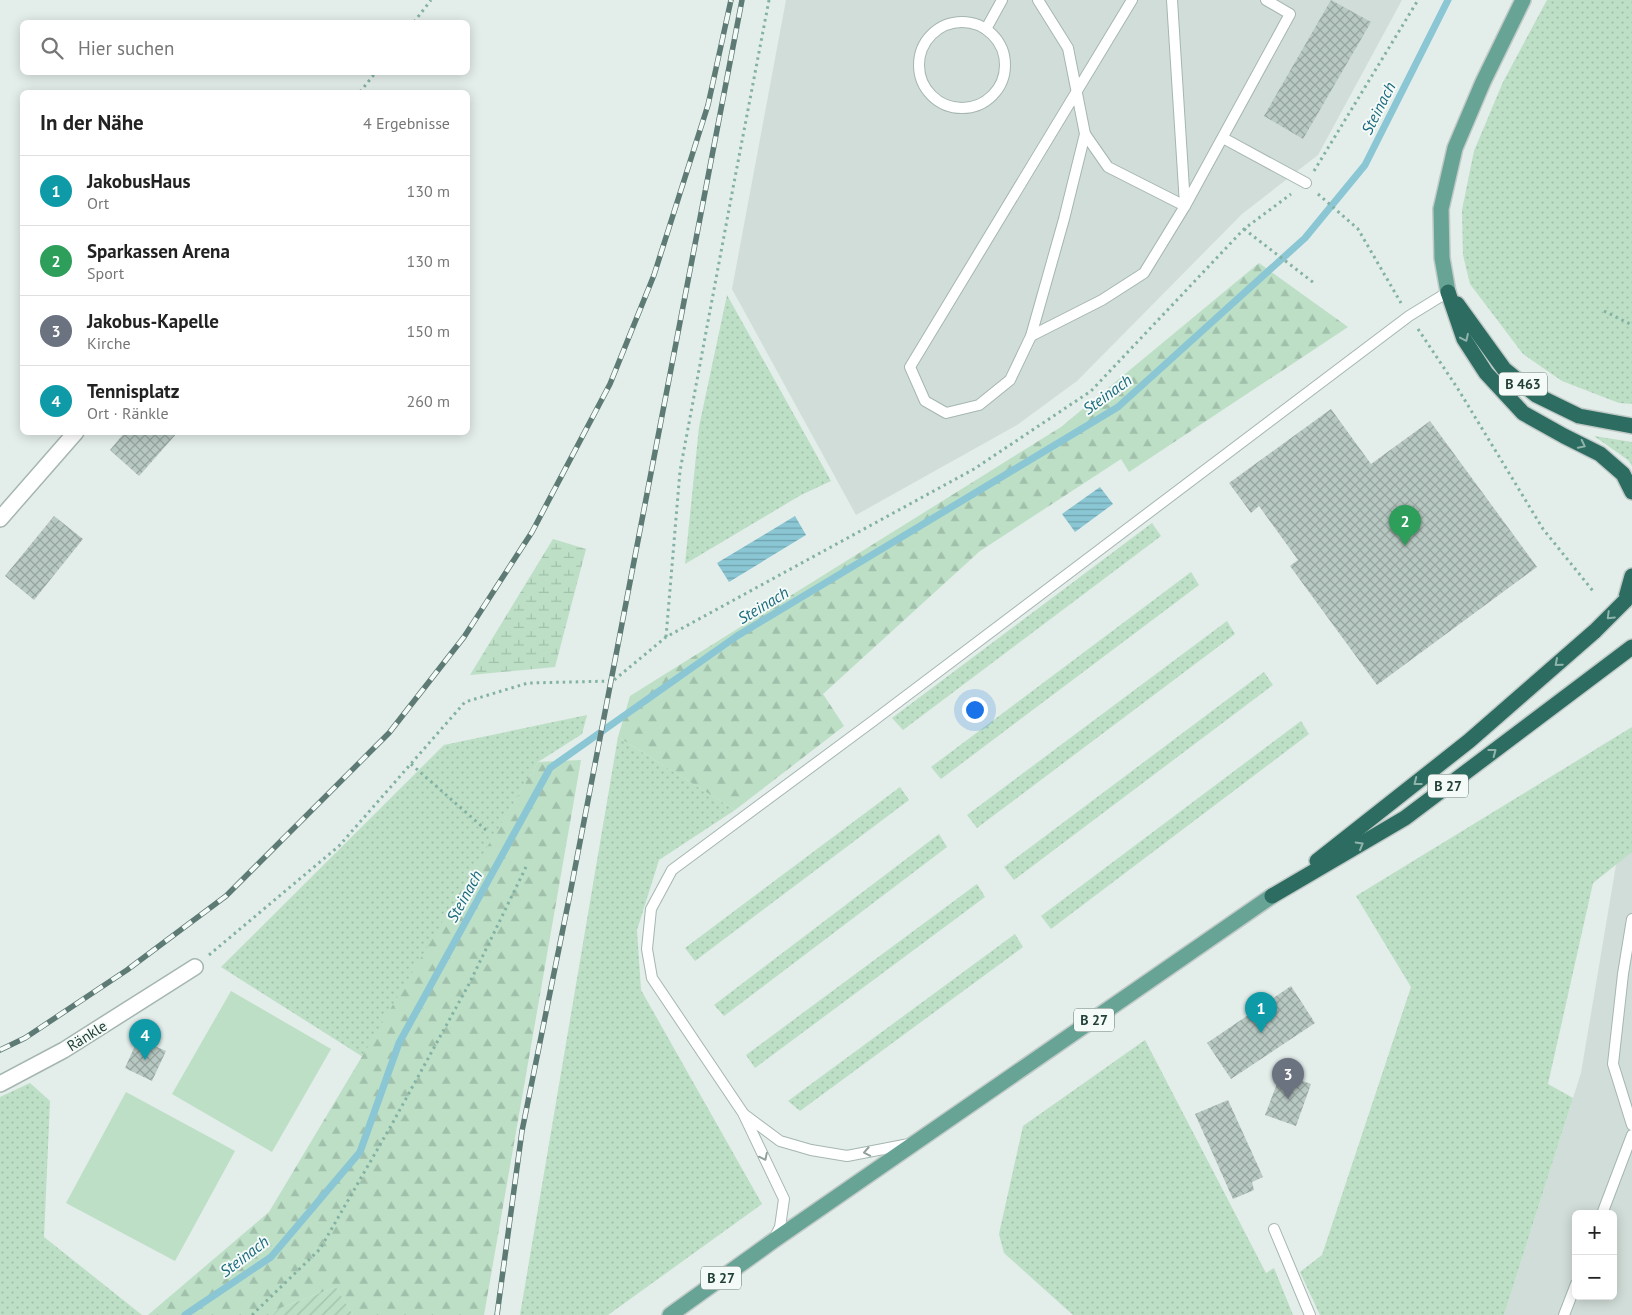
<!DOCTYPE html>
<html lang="de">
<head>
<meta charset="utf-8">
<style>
	body { margin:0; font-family:"PT Sans",sans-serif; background:#f2f2f2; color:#222 }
	.controls { position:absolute; right:15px; bottom:15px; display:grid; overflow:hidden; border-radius:8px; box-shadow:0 2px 12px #0003 }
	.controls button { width:45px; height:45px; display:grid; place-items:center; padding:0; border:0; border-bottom:1px solid #e0e0e0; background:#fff; color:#222; font:25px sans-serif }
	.you { position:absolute; left:974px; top:709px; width:18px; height:18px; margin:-12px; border:4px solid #fff; border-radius:50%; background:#1a73e8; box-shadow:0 0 0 8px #1a73e833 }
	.badge { display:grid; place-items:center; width:32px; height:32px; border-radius:50%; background:#814e3b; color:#fff; font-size:16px; font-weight:700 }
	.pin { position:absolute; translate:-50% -41px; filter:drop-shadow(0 1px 2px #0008) }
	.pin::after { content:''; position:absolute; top:26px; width:18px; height:15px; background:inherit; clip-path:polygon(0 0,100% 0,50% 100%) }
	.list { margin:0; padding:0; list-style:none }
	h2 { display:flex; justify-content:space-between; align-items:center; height:65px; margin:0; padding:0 20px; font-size:21px }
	h2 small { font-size:16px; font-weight:400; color:#767676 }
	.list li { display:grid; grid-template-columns:32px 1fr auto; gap:15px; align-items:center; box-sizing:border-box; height:70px; padding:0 20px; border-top:1px solid #e0e0e0 }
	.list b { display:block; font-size:19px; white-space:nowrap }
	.list p { margin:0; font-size:16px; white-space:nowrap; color:#767676 }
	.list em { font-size:16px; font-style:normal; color:#767676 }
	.icon { flex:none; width:28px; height:28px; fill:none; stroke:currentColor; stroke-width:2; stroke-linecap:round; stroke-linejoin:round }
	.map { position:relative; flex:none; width:1632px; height:1315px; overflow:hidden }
	.search { position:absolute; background:#fff; box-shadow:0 2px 12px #0003; left:20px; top:20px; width:450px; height:55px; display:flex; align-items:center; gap:12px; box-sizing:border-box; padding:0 18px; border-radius:8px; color:#767676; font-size:19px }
	.panel { position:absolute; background:#fff; box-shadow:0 2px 12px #0003; left:20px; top:90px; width:450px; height:345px; border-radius:8px }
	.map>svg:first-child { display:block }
	.built { fill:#d1ddd8; fill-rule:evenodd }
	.grass { fill:url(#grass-dots) }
	.forest { fill:url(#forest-firs) }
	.wetland { fill:url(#wetland-marsh) }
	.park { fill:#bcdfc6 }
	.garden { fill:url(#garden-furrows) }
	.water { fill:url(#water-rules) }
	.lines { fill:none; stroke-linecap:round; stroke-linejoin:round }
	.stream { stroke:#8ac6d4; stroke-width:7 }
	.building { fill:url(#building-cross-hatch) }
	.lane-casing { stroke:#a5b6b0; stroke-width:12 }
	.street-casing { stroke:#a5b6b0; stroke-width:18 }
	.primary-casing { stroke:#c1cac7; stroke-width:18 }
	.highway-casing { stroke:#c1cac7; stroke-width:18 }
	.path { stroke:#83b2a4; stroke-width:3; stroke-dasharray:2.5 4; stroke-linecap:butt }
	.lane { stroke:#fff; stroke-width:10 }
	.street { stroke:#fff; stroke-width:15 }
	.primary { stroke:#67a496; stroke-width:15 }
	.highway { stroke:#2d6d61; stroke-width:15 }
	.rail-casing { stroke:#5d7b74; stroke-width:5.5 }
	.rail { stroke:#f4faf7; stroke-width:4; stroke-dasharray:11; stroke-linecap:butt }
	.highway-bridge-casing { stroke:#c1cac7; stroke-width:18; stroke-linecap:butt }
	.highway-bridge { stroke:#2d6d61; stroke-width:15 }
	.oneway { stroke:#90b4ac }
	.oneway2 { stroke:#90a09c }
	.labels { text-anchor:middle; stroke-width:4; stroke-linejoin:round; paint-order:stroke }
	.shield { fill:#f4faf7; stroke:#617871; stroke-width:1 }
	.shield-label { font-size:14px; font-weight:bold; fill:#224038 }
	.street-label { font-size:15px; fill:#224038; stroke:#f4faf7 }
	.water-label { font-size:16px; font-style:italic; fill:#1a6a7e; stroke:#f4faf7 }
</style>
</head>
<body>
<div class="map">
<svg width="1632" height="1315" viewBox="0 0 1632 1315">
	<defs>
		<pattern id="grass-dots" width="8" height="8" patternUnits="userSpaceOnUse" patternTransform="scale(1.25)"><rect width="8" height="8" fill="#bcdfc6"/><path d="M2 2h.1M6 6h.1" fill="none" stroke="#a1c0ab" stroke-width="1.8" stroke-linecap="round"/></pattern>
		<pattern id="forest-firs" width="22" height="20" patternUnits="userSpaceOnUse" patternTransform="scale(1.25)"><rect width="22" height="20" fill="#bcdfc6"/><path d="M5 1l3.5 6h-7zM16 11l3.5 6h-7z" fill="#a1c0ab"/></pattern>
		<pattern id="wetland-marsh" width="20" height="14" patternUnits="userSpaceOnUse" patternTransform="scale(1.25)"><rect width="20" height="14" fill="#bcdfc6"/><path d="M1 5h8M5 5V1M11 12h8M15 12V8" fill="none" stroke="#a1c0ab"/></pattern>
		<pattern id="garden-furrows" width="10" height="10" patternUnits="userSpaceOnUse" patternTransform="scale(1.25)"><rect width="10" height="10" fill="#bcdfc6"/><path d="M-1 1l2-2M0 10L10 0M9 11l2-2" fill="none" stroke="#a1c0ab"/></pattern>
		<pattern id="water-rules" width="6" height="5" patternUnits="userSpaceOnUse" patternTransform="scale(1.25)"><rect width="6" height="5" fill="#8ac6d4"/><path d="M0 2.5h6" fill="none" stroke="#70a2ad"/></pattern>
		<pattern id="building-cross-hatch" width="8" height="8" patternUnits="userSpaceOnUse" patternTransform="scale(1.25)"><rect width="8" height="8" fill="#b8c8c2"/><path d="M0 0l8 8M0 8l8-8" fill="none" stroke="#95a49f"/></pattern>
	</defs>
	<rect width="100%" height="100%" fill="#e3ede9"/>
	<g class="built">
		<polygon points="786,0 1402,0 1318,155 1242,214 1077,381 1017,425 856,515 732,289"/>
		<path d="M1632,818V1315H1504L1581,1073L1617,859ZM1576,1214H1613V1296H1576Z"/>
	</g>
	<g class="grass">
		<polygon points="1547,0 1632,0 1632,404 1619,403 1562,381 1523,354 1470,284 1463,255 1462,210 1474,151 1503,82"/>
		<polygon points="727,295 831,481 801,495 685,564 699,427"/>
		<polygon points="1594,436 1632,442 1632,466 1628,460"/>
		<polygon points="1152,523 1161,536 903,730 892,718"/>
		<polygon points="1191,572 1199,585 941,779 931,767"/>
		<polygon points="1227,621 1235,634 977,828 967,815"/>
		<polygon points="1264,672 1273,685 1014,880 1004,867"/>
		<polygon points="587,715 582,734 538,762 363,1057 221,967 444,745"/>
		<polygon points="1301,721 1309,734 1051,929 1041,916"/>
		<polygon points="1632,727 1632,852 1593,883 1548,1084 1573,1098 1504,1315 1320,1315 1300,1272 1322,1255 1411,987 1356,896"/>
		<polygon points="618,737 735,810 659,860 637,930 641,990 762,1204 608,1315 520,1315"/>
		<polygon points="900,787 909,800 695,961 685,948"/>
		<polygon points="939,834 947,847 724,1016 714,1005"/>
		<polygon points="977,884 985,897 755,1068 746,1055"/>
		<polygon points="1015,934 1023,947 800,1111 788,1101"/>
		<polygon points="1145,1040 1266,1273 1274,1268 1293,1315 1073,1315 1004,1253 999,1234 1023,1126"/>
		<polygon points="30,1083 50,1101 44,1237 142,1315 0,1315 0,1097"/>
	</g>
	<g class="forest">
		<polygon points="1259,263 1348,327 1129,472 1121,459 980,551 823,694 844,726 735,810 618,737 630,696 1061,427"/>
		<polygon points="581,760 484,1315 353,1315 336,1287 278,1309 273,1315 148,1315 269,1212 538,762"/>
	</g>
	<polygon class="wetland" points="553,539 586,549 555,667 470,675"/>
	<g class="park">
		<polygon points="231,991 331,1049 272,1152 172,1094"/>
		<polygon points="126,1092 235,1151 175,1261 66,1203"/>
	</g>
	<polygon class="garden" points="336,1287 353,1315 273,1315 278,1309"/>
	<g class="water">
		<polygon points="1100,487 1113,504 1075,532 1062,514"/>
		<polygon points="795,516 806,535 729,582 717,563"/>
	</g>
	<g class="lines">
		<polyline class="stream" points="185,1315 271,1257 360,1152 399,1043 550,768 737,636 1118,407 1305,238 1365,165 1448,0"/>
	</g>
	<g class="building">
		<polygon points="1331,0 1371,22 1303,139 1264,116"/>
		<polygon points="1331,409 1371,464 1430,421 1537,567 1377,685 1290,566 1298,560 1259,506 1251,513 1229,483"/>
		<polygon points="125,432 178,432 139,476 110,450"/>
		<polygon points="54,516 83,539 34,600 5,576"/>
		<polygon points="1291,986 1315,1023 1231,1079 1207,1043"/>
		<polygon points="138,1039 166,1051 152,1081 125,1068"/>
		<polygon points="1281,1073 1311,1084 1296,1126 1265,1115"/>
		<polygon points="1228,1100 1263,1177 1252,1182 1254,1190 1233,1199 1195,1114"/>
	</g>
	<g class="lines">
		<defs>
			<g id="lane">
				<polyline points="1038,0 1068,48 1085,134 1064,219 1031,336 1010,380 979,405 946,413 925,401 910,367 1132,0"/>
				<polyline points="1172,0 1185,205"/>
				<circle cx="962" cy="65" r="43"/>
				<polyline points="986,29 1002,0"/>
				<polyline points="1085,134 1108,167 1185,206"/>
				<polyline points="1223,138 1306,183"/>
				<polyline points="1031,336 1102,300 1144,273 1185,206 1290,14 1266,0"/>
				<polyline points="1632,919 1623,974 1613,1064 1632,1125"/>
				<polyline points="745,1115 780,1141 811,1150 847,1156 909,1144"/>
				<polyline points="1602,1214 1632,1135"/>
				<polyline points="1274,1229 1310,1315"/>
				<polyline points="774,1239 780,1227 784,1199 743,1113 652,978 647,949 651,909 672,870 873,721 1409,316 1448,292"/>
				<polyline points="1564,1315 1576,1284"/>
			</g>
			<g id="street">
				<polyline points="0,519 76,432"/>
				<polyline points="0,1084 64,1050 195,967"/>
			</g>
			<g id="primary">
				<polyline points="1448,292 1442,258 1441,209 1455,148 1483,82 1523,0"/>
				<polyline points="670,1315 773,1241 1272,896"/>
			</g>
			<g id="highway">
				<polyline points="1448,292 1464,339 1486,373 1523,413 1564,436 1600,454 1623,474 1632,492"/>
				<polyline points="1457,304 1504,369 1536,395 1579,416 1632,426"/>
				<polyline points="1625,601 1632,576"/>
				<polyline points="1317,861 1469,741 1595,631"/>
				<polyline points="1272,896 1405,818 1632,647"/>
			</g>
		</defs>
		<use href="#lane" class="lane-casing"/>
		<use href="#street" class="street-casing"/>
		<use href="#primary" class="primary-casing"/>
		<use href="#highway" class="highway-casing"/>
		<g class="path">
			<polyline points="414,22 431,0"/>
			<polyline points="360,92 376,72"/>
			<polyline points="1314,171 1418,0"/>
			<polyline points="1318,194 1358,229 1401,303"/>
			<polyline points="1244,229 1314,283"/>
			<polyline points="1604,311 1632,325"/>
			<polyline points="1418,329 1458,389 1543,529 1593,591"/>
			<polyline points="666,637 680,471 733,188 769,0"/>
			<polyline points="411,764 486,830"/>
			<polyline points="209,955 339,846 465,702 528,683 613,681 666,637 974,469 1091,391 1244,229 1291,194"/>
			<polyline points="252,1315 320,1249 392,1124 469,984 526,867"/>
		</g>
		<use href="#lane" class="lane"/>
		<use href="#street" class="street"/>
		<use href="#primary" class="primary"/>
		<use href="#highway" class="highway"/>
		<defs>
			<g id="rail">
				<polyline points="0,1050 25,1038 127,970 226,896 389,733 464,637 532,532 610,384 654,275 708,105 731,0"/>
				<polyline points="497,1315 522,1131 570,894 742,0"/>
			</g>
		</defs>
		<use href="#rail" class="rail-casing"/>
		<use href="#rail" class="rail"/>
		<defs>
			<polyline id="highway-bridge" points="1595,631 1625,601"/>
		</defs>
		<use href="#highway-bridge" class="highway-bridge-casing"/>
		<use href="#highway-bridge" class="highway-bridge"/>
	</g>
	<defs><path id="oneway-chevron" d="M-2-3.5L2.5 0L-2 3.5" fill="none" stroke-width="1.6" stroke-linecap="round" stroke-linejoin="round" transform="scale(1.25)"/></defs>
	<g class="oneway">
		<use href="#oneway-chevron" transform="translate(1465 338) rotate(65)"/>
		<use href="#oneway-chevron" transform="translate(1582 445) rotate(26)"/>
		<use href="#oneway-chevron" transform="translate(1610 616) rotate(136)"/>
		<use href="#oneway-chevron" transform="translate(1558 663) rotate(139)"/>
		<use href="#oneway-chevron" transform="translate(1493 752) rotate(-37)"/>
		<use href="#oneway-chevron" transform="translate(1417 782) rotate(142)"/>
		<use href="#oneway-chevron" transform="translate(1360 845) rotate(-30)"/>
	</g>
	<g class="oneway2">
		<use href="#oneway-chevron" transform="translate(867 1152) rotate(169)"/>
		<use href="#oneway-chevron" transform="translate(764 1157) rotate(64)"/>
	</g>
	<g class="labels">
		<g class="shield">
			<rect x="1499" y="372.5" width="48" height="23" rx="4"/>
			<rect x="1428" y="774.5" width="40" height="23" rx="4"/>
			<rect x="1074" y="1008.5" width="40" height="23" rx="4"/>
			<rect x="701" y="1266.5" width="40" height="23" rx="4"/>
		</g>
		<g class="shield-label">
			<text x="1523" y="389">B 463</text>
			<text x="1448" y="791">B 27</text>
			<text x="1094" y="1025">B 27</text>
			<text x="721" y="1283">B 27</text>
		</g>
		<g class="street-label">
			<text transform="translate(87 1036) rotate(-32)" y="5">Ränkle</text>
		</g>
		<g class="water-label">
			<text transform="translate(1378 108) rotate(-63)" y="6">Steinach</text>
			<text transform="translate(1107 394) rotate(-36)" y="6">Steinach</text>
			<text transform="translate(763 605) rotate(-31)" y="6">Steinach</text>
			<text transform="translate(464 896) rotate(-61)" y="6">Steinach</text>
			<text transform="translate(244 1256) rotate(-37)" y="6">Steinach</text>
		</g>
	</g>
</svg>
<div class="controls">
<button>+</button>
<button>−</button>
</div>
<div class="you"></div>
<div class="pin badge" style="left:1261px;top:1033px;background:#0f9aa8">1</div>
<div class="pin badge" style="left:1405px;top:546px;background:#2e9e5b">2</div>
<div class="pin badge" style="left:1288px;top:1099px;background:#6b7280">3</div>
<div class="pin badge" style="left:145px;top:1060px;background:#0f9aa8">4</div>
<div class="search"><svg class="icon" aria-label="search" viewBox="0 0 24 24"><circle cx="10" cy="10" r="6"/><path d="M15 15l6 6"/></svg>Hier suchen</div>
<section class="panel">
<h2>In der Nähe<small>4 Ergebnisse</small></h2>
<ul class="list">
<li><span class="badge" style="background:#0f9aa8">1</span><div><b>JakobusHaus</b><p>Ort</p></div><em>130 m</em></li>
<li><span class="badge" style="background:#2e9e5b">2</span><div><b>Sparkassen Arena</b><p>Sport</p></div><em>130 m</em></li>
<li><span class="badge" style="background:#6b7280">3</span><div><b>Jakobus-Kapelle</b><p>Kirche</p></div><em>150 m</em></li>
<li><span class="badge" style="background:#0f9aa8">4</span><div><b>Tennisplatz</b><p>Ort · Ränkle</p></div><em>260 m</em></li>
</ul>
</section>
</div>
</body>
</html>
